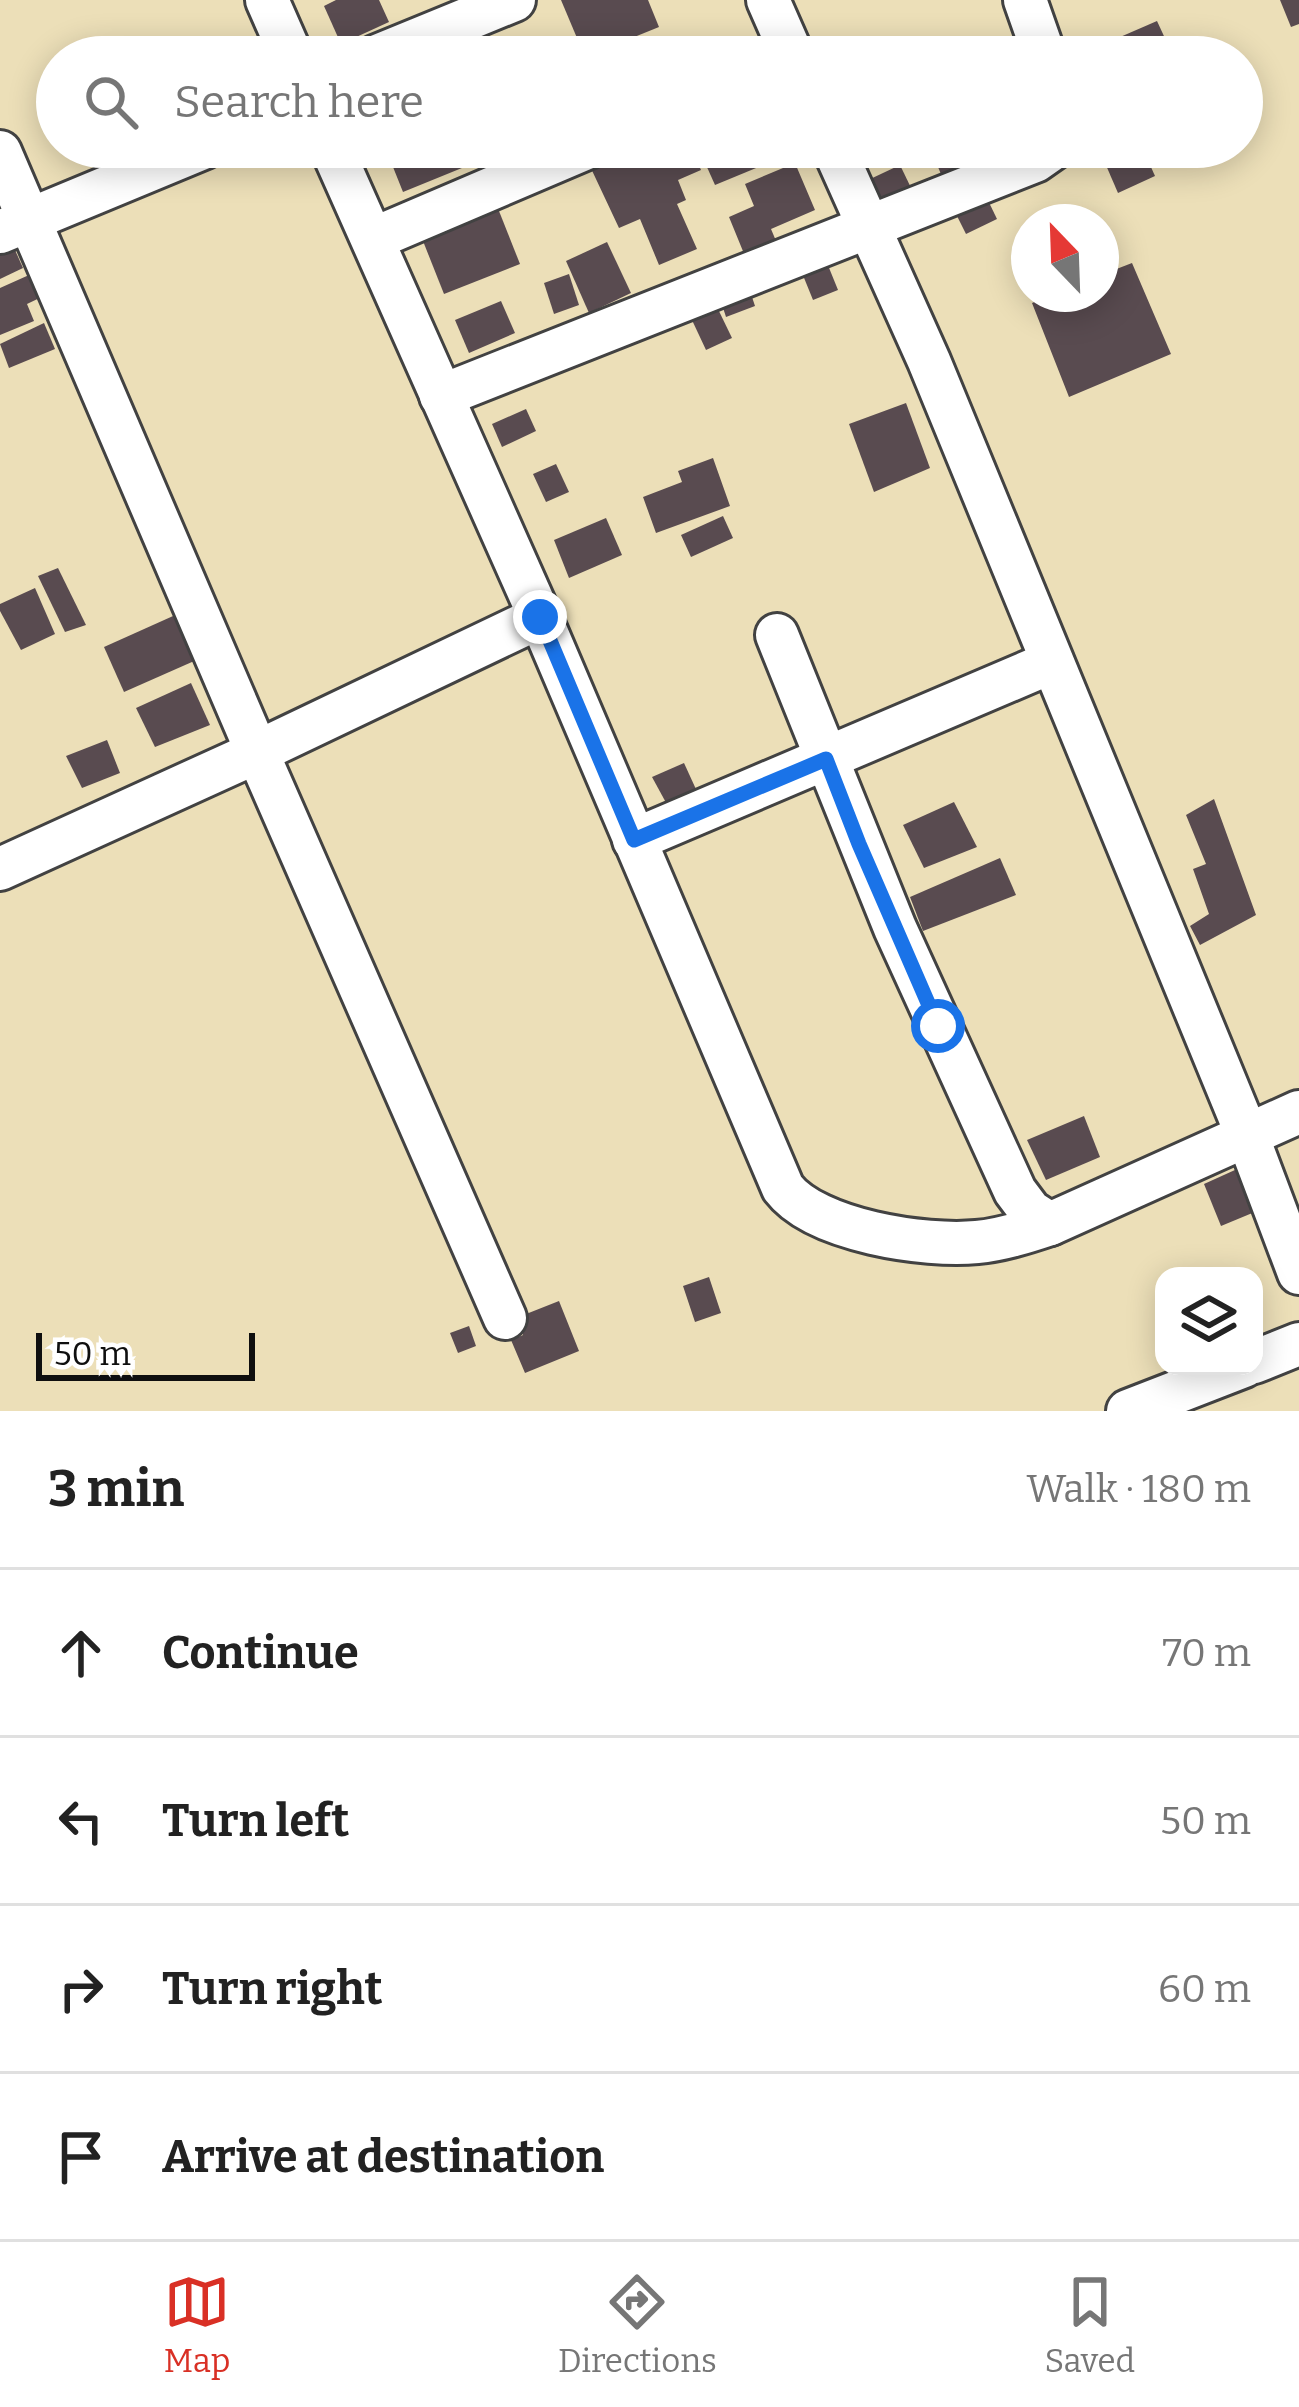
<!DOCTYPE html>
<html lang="en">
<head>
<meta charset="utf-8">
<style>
	body { margin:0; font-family:Bitter,serif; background:#f2f2f2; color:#222 }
	.controls { position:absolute; right:36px; bottom:36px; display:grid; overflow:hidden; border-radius:24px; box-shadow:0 6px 30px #0003 }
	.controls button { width:108px; height:108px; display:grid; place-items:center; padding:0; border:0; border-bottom:3px solid #e0e0e0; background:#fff; color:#222; font:60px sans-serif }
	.compass { position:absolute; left:1011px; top:204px; width:108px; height:108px; border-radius:50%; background:#fff; box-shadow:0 6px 30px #0003; rotate:337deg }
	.scale { position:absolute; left:36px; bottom:30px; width:219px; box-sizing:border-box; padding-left:12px; border:6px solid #0f0f0f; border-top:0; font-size:33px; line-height:42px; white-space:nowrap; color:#0f0f0f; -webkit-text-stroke:9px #fff; paint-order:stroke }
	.stop { position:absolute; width:36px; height:36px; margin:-27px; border:9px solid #1a73e8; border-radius:50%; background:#fff }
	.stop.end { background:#1a73e8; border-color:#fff; box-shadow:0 3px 12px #0008 }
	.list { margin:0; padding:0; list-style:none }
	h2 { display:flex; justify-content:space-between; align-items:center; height:156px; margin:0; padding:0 48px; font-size:51px }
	h2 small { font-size:39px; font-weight:400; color:#767676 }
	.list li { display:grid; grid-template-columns:78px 1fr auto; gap:36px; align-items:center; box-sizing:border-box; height:168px; padding:0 48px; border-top:3px solid #e0e0e0 }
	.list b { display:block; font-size:45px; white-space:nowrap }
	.list em { font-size:39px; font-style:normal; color:#767676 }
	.icon { flex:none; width:66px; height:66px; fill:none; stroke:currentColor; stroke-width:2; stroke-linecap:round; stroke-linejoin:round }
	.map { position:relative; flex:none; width:1299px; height:1411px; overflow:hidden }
	.search { position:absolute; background:#fff; box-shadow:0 6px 30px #0003; left:36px; right:36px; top:36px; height:132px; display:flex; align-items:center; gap:30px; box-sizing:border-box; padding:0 42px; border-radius:66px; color:#767676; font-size:45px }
	.sheet { height:828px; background:#fff }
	nav { display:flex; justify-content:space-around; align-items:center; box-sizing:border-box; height:168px; border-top:3px solid #e0e0e0; background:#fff; font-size:33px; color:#767676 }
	nav a { display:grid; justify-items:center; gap:6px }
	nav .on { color:#d93025 }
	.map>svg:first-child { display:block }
	.green { fill:#ecdfb8; fill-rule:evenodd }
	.building { fill:#594b50 }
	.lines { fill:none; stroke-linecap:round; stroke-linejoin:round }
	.minor-casing { stroke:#424242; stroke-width:48 }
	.minor { stroke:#fff; stroke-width:42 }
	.route { stroke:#1a73e8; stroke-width:15 }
</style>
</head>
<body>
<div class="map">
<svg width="1299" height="1411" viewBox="0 0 1299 1411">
	<rect width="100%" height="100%" fill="#fff2f1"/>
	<path class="green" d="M0,0H1299V1411H0ZM57,57H1242V147H57ZM1029,222H1101V294H1029ZM1164,1276H1254V1366H1164Z"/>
	<g class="building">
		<polygon points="336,0 379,0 389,22 341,44 324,6"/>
		<polygon points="561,0 648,0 659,27 585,57"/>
		<polygon points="1280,0 1299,0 1299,24 1291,27"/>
		<polygon points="1157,21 1169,47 1147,57 1110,57 1104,44"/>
		<polygon points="399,147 479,147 484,159 403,192 391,162 398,159 394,149"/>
		<polygon points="621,147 626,157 649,147 691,147 701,170 678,180 686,200 677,204 697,249 659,265 640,219 619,228 588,162"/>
		<polygon points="698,147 767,147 773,161 715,185"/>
		<polygon points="955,147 962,147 971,168 943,179 933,155"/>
		<polygon points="1123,147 1142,147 1155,176 1118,193 1102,156"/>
		<polygon points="795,163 815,210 771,229 779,248 747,261 729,217 754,206 745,184"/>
		<polygon points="900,165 914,194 878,210 866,181"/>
		<polygon points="980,184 997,219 966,234 949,200"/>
		<polygon points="497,206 520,264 444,294 421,236"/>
		<polygon points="11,241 23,268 0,279 0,246"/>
		<polygon points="607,242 631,293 589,313 566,261"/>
		<polygon points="825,258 838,290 813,300 800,268"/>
		<polygon points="1132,263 1171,354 1069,397 1032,303 1054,294 1101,294 1101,275"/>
		<polygon points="38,271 50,293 27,304 34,321 0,335 0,288"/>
		<polygon points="569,274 579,305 554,314 544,283"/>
		<polygon points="747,282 755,306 726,317 718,292"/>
		<polygon points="501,301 515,333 469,353 455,320"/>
		<polygon points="717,307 732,338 706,350 691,318"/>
		<polygon points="44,323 55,349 9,368 0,344"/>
		<polygon points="906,403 930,468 874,492 849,424"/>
		<polygon points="526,409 536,431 502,447 492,424"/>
		<polygon points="713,458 730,506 656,533 643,497 682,482 678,471"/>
		<polygon points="556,464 569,492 546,502 533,474"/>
		<polygon points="723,516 733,538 691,557 681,535"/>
		<polygon points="606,518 622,555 569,578 554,540"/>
		<polygon points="58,568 86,625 65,632 38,576"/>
		<polygon points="35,588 55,634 21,650 0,611 0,604"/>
		<polygon points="182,612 201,658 124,692 104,647"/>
		<polygon points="191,683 210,725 155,747 136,708"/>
		<polygon points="107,740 120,773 82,788 66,756"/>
		<polygon points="684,763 700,798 670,810 652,777"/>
		<polygon points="1214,799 1256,915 1200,945 1190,926 1209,914 1193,869 1206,864 1186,815"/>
		<polygon points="954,802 977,847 924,868 903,825"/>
		<polygon points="1000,858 1016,895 923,931 910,897"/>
		<polygon points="1084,1116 1100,1157 1046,1180 1027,1140"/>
		<polygon points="1246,1165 1262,1209 1221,1226 1204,1184"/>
		<polygon points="709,1277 721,1313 695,1322 683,1286"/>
		<polygon points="559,1301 579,1351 525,1373 511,1340 523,1335 516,1318"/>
		<polygon points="469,1326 476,1346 458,1353 450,1333"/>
	</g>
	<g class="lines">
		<defs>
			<g id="minor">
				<polyline points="267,0 292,57"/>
				<polyline points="768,0 793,57"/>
				<polyline points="1025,0 1045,57"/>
				<polyline points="375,57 514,0"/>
				<path d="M331,147L540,617L783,1188C816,1231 925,1247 977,1242C1001,1240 1026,1232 1050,1224"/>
				<polyline points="833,147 929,361 1247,1135 1299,1273"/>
				<polyline points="0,152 257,752 505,1318"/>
				<polyline points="0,232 205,147"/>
				<polyline points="373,239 589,147"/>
				<polyline points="441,396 1035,161 1055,147"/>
				<polyline points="777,635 895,928 1015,1191 1030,1211 1050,1224 1299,1112"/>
				<polyline points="634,840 1052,662"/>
				<polyline points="0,869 257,752 540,617"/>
				<polyline points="1254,1362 1299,1344"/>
				<polyline points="1128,1411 1244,1366"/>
			</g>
		</defs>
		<use href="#minor" class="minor-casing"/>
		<use href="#minor" class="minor"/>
	</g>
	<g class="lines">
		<polyline class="route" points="540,617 634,840 826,759 859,844 938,1026"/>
	</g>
</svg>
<div class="controls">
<button><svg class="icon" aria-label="layers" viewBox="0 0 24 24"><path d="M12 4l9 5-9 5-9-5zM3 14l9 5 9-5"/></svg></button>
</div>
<svg class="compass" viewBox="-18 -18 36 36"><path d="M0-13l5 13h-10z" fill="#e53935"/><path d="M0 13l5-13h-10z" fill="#767676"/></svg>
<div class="scale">50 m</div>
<div class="stop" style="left:938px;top:1026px"></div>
<div class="stop end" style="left:540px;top:617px"></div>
<div class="search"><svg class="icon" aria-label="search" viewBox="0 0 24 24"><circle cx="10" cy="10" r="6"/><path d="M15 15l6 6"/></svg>Search here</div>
</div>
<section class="sheet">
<h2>3 min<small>Walk · 180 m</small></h2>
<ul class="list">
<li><svg class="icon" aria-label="ahead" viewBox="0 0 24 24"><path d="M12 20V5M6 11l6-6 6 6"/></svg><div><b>Continue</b></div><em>70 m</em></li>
<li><svg class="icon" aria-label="left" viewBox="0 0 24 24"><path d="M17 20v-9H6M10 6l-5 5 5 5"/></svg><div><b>Turn left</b></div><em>50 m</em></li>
<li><svg class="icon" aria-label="right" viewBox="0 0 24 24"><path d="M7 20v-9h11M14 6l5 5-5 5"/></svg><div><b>Turn right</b></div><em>60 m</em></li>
<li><svg class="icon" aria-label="arrive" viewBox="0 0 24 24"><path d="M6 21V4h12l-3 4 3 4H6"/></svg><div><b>Arrive at destination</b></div></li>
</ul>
</section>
<nav>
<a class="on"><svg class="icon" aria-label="map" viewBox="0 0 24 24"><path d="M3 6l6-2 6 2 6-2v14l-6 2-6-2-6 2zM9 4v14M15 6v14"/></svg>Map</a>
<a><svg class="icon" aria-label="directions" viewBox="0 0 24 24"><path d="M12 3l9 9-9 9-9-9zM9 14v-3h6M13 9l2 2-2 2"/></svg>Directions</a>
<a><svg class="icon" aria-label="saved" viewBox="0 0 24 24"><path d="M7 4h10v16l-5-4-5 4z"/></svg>Saved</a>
</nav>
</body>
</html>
